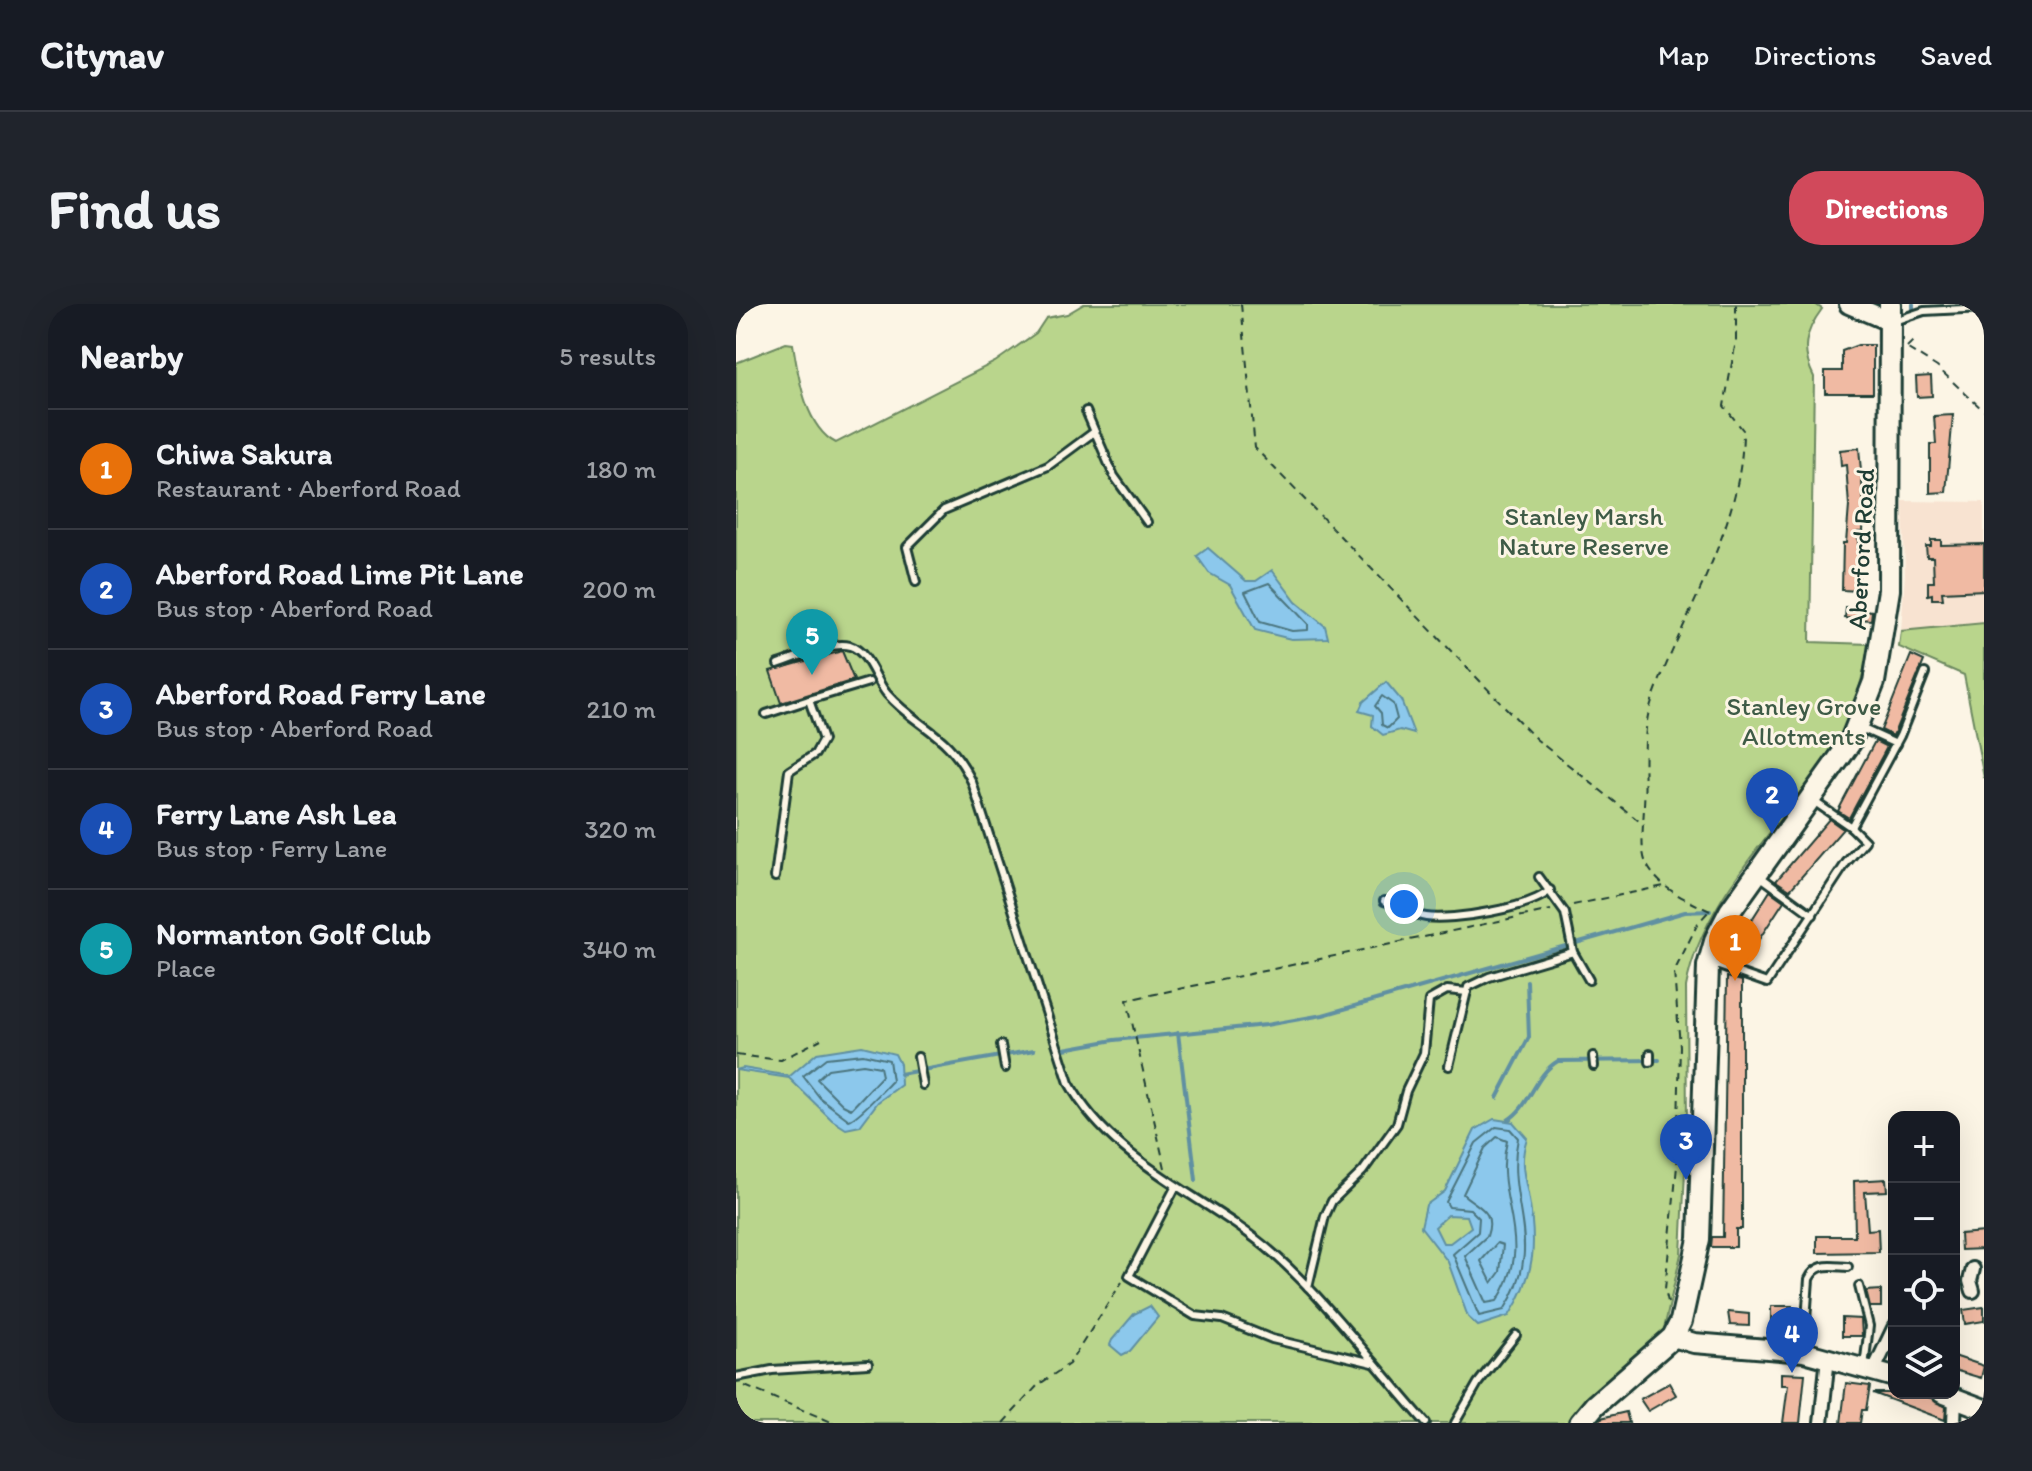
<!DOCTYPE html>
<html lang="en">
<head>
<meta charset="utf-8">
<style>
	body { margin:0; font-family:Itim,sans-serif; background:#20242c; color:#f1f3f6 }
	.controls { position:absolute; right:24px; bottom:24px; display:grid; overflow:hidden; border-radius:16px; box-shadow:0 8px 32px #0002 }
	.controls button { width:72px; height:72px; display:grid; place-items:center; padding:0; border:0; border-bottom:2px solid #363941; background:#171b24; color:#f1f3f6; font:40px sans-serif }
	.you { position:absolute; left:668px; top:600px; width:28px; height:28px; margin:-20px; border:6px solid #fff; border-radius:50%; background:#1a73e8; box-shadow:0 0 0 12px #1a73e833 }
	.badge { display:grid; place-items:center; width:52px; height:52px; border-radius:50%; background:#d1495b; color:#fff; font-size:26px; font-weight:700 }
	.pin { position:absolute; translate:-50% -66px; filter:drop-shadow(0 2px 4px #0008) }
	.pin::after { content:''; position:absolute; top:42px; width:28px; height:24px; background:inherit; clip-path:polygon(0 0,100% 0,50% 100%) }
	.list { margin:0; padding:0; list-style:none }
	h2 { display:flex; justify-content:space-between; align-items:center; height:104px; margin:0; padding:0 32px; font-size:34px }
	h2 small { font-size:26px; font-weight:400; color:#9ea1a6 }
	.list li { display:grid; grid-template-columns:52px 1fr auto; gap:24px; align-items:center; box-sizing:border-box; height:120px; padding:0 32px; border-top:2px solid #363941 }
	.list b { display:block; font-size:30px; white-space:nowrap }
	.list p { margin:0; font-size:26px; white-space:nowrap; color:#9ea1a6 }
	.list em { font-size:26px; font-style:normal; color:#9ea1a6 }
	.icon { flex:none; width:44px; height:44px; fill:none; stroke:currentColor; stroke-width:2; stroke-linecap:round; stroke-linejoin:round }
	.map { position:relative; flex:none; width:1248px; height:1119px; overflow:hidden; border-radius:32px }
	header { display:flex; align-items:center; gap:48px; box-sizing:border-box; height:112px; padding:0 40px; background:#171b24; border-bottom:2px solid #363941 }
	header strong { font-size:38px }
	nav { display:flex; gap:44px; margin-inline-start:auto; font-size:28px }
	.intro { display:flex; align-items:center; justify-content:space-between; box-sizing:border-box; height:192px; padding:0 48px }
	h1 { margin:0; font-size:56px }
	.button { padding:20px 36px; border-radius:32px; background:#d1495b; color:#fff; font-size:28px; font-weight:700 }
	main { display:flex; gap:48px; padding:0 48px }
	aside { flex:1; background:#171b24; border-radius:32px; box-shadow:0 8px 32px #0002 }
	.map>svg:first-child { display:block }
	.built { fill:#f8e3d1 }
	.green { fill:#b9d58c; stroke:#6c8960; stroke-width:2 }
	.water { fill:#8cc8ec; stroke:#6090a2; stroke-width:2; fill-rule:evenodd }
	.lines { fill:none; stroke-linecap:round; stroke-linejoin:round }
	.shore { stroke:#4b757e; stroke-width:2 }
	.stream { stroke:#6090a2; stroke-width:4 }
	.building { fill:#f0baa3; stroke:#1f3d34; stroke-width:2 }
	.lane-casing { stroke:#1f3d34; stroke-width:12 }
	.street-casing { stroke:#1f3d34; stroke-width:18 }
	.secondary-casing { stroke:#1f3d34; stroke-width:24 }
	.primary-casing { stroke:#1f3d34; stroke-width:26 }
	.path { stroke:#1f3d34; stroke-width:2; stroke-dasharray:8 6; stroke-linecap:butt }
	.lane { stroke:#fcf5e5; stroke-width:6 }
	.street { stroke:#fcf5e5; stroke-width:12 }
	.secondary { stroke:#fcf5e5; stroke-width:18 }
	.primary { stroke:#fcf5e5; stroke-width:20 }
	.labels { text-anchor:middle; stroke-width:6; stroke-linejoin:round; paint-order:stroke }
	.park-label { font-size:26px; fill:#3e5b46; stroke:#fcf5e5 }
	.street-label { font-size:26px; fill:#1f3d34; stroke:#fcf5e5 }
</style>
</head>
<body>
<header>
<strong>Citynav</strong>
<nav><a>Map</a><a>Directions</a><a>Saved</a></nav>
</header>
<div class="intro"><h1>Find us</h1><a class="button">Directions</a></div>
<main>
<aside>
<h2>Nearby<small>5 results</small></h2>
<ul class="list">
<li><span class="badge" style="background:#e8710a">1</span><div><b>Chiwa Sakura</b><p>Restaurant · Aberford Road</p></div><em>180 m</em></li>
<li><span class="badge" style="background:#1a4fb4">2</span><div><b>Aberford Road Lime Pit Lane</b><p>Bus stop · Aberford Road</p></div><em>200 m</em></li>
<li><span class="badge" style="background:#1a4fb4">3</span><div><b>Aberford Road Ferry Lane</b><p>Bus stop · Aberford Road</p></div><em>210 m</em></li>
<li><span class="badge" style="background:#1a4fb4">4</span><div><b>Ferry Lane Ash Lea</b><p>Bus stop · Ferry Lane</p></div><em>320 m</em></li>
<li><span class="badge" style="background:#0f9aa8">5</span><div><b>Normanton Golf Club</b><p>Place</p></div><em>340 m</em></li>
</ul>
</aside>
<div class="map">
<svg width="1248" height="1119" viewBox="0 0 1248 1119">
	<rect width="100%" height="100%" fill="#fcf5e5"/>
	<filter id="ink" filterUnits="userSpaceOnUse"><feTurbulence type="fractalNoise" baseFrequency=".0125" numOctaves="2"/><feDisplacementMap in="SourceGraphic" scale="16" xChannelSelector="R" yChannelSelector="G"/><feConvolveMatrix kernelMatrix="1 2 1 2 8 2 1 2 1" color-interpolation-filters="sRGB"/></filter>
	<g filter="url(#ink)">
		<polygon class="built" points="1167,197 1248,198 1248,319 1165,327 1169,270"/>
		<g class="green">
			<path d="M348,0H1079L1086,5C1068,29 1065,47 1078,73L1074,338L1134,340C1127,370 1121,400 1106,427C1059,513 968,584 950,683L951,825L945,950L926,1034L853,1095L831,1119H0V59L50,39L57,40C62,71 69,123 100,139L259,58L300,29L310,14L331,10Z"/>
			<polygon points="1248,319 1248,474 1228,371 1163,343 1165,327"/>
		</g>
		<g class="water">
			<polygon points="472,244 510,277 520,277 536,266 560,298 589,322 592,334 555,335 519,326 494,281 473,269 461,252"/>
			<polygon points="650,378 665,396 678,430 664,426 647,431 636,422 637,411 623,407 627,398"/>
			<polygon points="126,742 159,750 164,760 165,781 142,798 124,822 110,825 96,816 53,774 0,766 7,764 54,772 81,749"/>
			<path d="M758,815L777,818L791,834C784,856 787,868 792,890C801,938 800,970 773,1012L742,1022L732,1013L712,958L685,923L690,901L709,887L739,826ZM712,911L731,912L735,923L714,939H707L699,923Z"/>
			<polygon points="414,1002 422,1013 394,1047 386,1051 374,1041 376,1036 398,1010"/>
		</g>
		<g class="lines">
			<g class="shore">
				<polygon points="533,279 572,320 572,326 556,327 524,318 509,288"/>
				<polygon points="646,392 657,400 661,415 652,424 646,421 645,409 639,402"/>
				<path d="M127,750L153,756L156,777C148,785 121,815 113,816L84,794L67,772L90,754Z"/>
				<polygon points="127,760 144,763 146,772 115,805 107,801 81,775 92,765"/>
				<path d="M760,823L774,825L782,834C768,900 812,938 768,1006L743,1012L717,950L742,928L743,914L734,905L713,903L710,898L740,839Z"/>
				<path d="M761,833L771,837C756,896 802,935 761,997L750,999L729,952L751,932C760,906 741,903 727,890L749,844Z"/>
				<polygon points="761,939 767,941 764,968 756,979 745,957"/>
			</g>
			<g class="stream">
				<polyline points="1177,6 1177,0"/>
				<polyline points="442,729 460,876"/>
				<polyline points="328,745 378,736 530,721 587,711 949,608 974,607"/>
				<polyline points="164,770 298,746"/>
				<polyline points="761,794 793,733 791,677"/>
				<path d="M772,816C795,802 798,771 822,757L923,756"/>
			</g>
		</g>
		<g class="building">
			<polygon points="1122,41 1137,41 1137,89 1089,89 1089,67 1106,67 1106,47"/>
			<polygon points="1195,72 1196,92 1181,93 1180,73"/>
			<polygon points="1217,111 1210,188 1194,189 1194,140 1200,140 1198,112"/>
			<polygon points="1123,144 1128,202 1127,228 1122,228 1123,287 1106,286 1107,239 1110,239 1113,202 1110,161 1105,162 1104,146"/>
			<polygon points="1195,236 1205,236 1205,241 1248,240 1248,286 1206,288 1207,295 1196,295 1196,290 1192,291 1192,278 1198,278 1197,253 1191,253 1190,242 1195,242"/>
			<polygon points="1110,304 1136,307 1135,316 1109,314"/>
			<polygon points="106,347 118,376 45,399 34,367"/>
			<polygon points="1175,351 1188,357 1157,432 1145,426"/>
			<polygon points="1139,437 1151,443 1113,514 1102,507"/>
			<polygon points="1093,515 1107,525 1054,586 1040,577"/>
			<polygon points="1034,587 1048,597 1005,663 991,655"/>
			<polygon points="991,673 1006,677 1006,925 1000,925 1000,943 975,943 976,933 987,933"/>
			<polygon points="1150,875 1151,887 1129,888 1132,926 1142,925 1143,948 1081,949 1081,932 1119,932 1118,877"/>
			<polygon points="1248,928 1248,945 1225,946 1224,930"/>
			<polygon points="1145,986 1145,1003 1134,1003 1130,987"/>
			<rect x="1035" y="1002" width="21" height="19"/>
			<polygon points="1248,1003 1248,1017 1229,1020 1227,1006"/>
			<polygon points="992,1008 1013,1010 1013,1022 994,1021"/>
			<polygon points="1106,1014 1125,1015 1126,1032 1106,1032"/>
			<polygon points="1218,1052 1248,1062 1245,1074 1218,1066"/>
			<polygon points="1045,1069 1069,1070 1064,1119 1047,1119 1052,1081 1045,1081"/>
			<polygon points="933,1079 940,1091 912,1107 904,1095"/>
			<polygon points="1110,1079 1134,1082 1130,1106 1126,1106 1124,1119 1105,1119"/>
			<polygon points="1137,1089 1180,1089 1195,1094 1210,1103 1209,1116"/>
			<polygon points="890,1108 893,1119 861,1119 865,1114"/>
		</g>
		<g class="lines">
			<defs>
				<g id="lane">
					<polyline points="1158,17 1188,7 1248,4"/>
					<polyline points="350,107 378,172 411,218"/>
					<polyline points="180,278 171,243 208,206 312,162 358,128"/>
					<path d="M42,360C61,354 94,337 114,342C133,348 139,376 151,390C182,425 213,428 236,478L333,779C378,861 471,891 538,950C594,1000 640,1063 690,1119"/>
					<polyline points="73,396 133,378"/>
					<polyline points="30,410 73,396 87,436 79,450 53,467 39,573"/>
					<polyline points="1125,424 1160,440"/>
					<polyline points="1076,496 1115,523"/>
					<polyline points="803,573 829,609 837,648 853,676"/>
					<polyline points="1025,573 1077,611"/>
					<path d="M648,597C663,600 675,611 690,613C716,617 795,604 814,586"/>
					<polyline points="980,661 1031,679 1110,559 1129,537 1115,523 1164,432 1189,369"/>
					<polyline points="265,741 269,764"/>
					<polyline points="914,750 914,758"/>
					<polyline points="857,752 858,762"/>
					<polyline points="182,753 187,781"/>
					<polyline points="713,762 732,683 753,673 837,648"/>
					<polyline points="440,882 393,972 459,1012 486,1015 536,1035 637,1059"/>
					<polyline points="1123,982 1133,1022 1128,1063"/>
					<polyline points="572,983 589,912 596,897 627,867 661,820 670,787 688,749 693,696 711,686 731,688"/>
					<path d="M1068,1044L1073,975C1081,958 1095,962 1112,963"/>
					<polyline points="0,1073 36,1066 132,1060"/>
					<polyline points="719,1119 742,1079 780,1031"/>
				</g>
				<g id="street">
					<polyline points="1237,965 1234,977 1237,987"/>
					<polyline points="1138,1066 1158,1024"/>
					<polyline points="1085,1119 1092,1053"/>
					<polyline points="1218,1119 1219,1093"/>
				</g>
				<g id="secondary">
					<polyline points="1113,0 1155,18"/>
					<polyline points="937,1033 958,1039 1068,1048 1158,1073"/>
					<polyline points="1206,1089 1248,1105"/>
				</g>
				<polyline id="primary" points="844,1119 859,1101 937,1033 945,1017 963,935 972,662 980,634 994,607 1114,439 1138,378 1153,286 1154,0"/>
			</defs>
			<use href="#lane" class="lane-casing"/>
			<use href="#street" class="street-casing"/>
			<use href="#secondary" class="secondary-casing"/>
			<use href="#primary" class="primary-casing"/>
			<g class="path">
				<polyline points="505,0 519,144 800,435 908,521"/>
				<polyline points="1171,43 1178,36"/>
				<polyline points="1172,45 1201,63 1248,107"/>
				<polyline points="837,601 928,582"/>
				<path d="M974,607C951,596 924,585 911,561C903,547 908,517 908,501C910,469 905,427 916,397C947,309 1007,223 1007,126L988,102L1000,37V0"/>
				<polyline points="0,751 45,756 85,735"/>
				<polyline points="429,864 391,696 815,606"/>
				<polyline points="932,998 929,985 941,862 944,742 938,668 962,619 973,607"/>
				<polyline points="9,1082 98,1119"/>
				<polyline points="267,1119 302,1081 333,1060 386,978"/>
			</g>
			<use href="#lane" class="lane"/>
			<use href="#street" class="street"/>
			<use href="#secondary" class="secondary"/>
			<use href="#primary" class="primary"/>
		</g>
	</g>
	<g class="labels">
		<g class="park-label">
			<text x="848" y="221">Stanley Marsh<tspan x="848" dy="30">Nature Reserve</tspan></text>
			<text x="1068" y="411">Stanley Grove<tspan x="1068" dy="30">Allotments</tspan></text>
		</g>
		<g class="street-label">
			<text transform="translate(1125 245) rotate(-87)" y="9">Aberford Road</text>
		</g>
	</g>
</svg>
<div class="controls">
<button>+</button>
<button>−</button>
<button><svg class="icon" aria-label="locate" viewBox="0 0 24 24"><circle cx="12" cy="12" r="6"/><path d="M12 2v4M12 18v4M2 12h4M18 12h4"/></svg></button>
<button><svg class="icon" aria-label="layers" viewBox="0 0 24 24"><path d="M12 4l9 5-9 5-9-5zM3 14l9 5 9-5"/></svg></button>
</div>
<div class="you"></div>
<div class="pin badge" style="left:999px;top:677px;background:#e8710a">1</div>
<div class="pin badge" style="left:1036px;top:530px;background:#1a4fb4">2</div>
<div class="pin badge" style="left:950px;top:876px;background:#1a4fb4">3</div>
<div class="pin badge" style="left:1056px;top:1069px;background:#1a4fb4">4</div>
<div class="pin badge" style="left:76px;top:371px;background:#0f9aa8">5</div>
</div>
</main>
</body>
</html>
